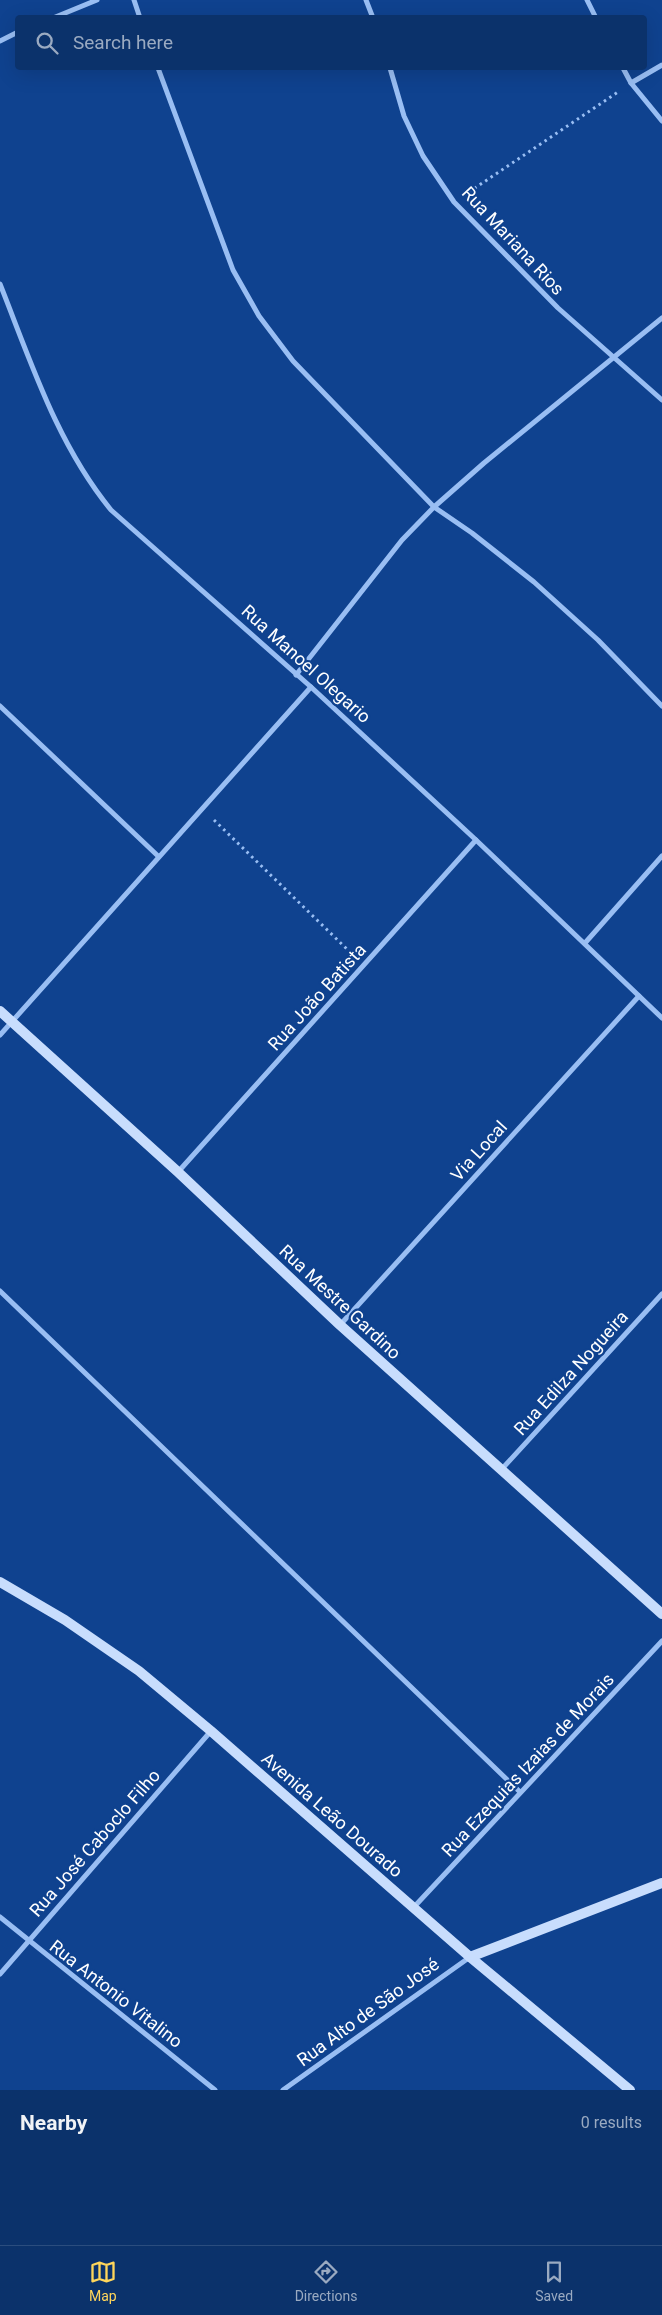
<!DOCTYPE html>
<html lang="en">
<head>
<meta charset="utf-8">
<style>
	body { margin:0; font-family:Roboto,sans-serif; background:#193e73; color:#f1f3f6 }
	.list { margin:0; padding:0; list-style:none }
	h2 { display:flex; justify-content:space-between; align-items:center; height:65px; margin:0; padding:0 20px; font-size:21px }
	h2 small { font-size:16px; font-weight:400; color:#9aaac1 }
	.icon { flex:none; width:28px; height:28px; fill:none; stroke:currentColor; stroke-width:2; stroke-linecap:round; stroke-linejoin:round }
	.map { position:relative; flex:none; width:662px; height:2090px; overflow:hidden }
	.search { position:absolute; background:#0b326b; box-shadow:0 5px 20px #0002; left:15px; right:15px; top:15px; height:55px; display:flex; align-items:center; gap:12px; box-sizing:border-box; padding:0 18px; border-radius:5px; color:#9aaac1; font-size:19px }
	.sheet { height:155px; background:#0b326b }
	nav { display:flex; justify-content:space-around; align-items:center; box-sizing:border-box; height:70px; border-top:1px solid #2b4d7e; background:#0b326b; font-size:14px; color:#9aaac1 }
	nav a { display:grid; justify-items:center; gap:2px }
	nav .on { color:#ffd65b }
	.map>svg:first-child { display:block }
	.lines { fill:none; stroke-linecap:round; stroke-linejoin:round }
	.path { stroke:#99bef3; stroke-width:3; stroke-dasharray:2.5 4; stroke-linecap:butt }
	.street { stroke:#99bef3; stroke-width:5 }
	.secondary { stroke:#c8ddfd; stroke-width:10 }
	.labels { text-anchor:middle; stroke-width:4.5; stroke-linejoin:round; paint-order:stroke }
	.street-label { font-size:18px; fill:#fff; stroke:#0f428f }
</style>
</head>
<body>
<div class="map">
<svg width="662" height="2090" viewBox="0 0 662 2090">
	<rect width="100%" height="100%" fill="#0f428f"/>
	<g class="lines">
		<g class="path">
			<polyline points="469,192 618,92"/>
			<polyline points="214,820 351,953"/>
		</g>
		<g class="street">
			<polyline points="134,0 140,18"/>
			<polyline points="366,0 373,18"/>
			<polyline points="587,0 596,18"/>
			<polyline points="53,18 97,0"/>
			<polyline points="0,41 18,32"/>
			<polyline points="158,68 233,270 259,316 293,361 434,507 472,533 534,582 598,640 662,706"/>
			<polyline points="390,68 404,116 423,156 454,202 558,308 662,400"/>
			<polyline points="623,68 631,83 662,121"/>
			<polyline points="631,83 662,65"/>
			<path d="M0,284C31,362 57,444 111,510L311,687L476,840L662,1018"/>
			<polyline points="296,675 402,540 434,507 484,463 662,318"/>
			<polyline points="0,706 158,856"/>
			<polyline points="585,943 662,856"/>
			<polyline points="0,1035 311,687"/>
			<polyline points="178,1172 476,840"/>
			<polyline points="0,1291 520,1792"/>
			<polyline points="340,1325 639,996"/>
			<polyline points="501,1470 662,1294"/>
			<polyline points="414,1907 662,1641"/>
			<polyline points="0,1917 215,2090"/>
			<polyline points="0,1974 211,1731"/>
			<polyline points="283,2090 470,1957"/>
		</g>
		<g class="secondary">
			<polyline points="0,1011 178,1172 340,1325 662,1614"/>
			<polyline points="0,1582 65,1620 139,1671 211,1731 470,1957 630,2090"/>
			<polyline points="470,1957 662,1883"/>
		</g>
	</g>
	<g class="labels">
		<g class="street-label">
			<text transform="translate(513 241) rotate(47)" y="6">Rua Mariana Rios</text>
			<text transform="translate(306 664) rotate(42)" y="6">Rua Manoel Olegario</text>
			<text transform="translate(317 997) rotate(-48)" y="6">Rua João Batista</text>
			<text transform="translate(479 1151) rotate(-48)" y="6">Via Local</text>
			<text transform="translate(340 1302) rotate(43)" y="6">Rua Mestre Gardino</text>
			<text transform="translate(571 1373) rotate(-48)" y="6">Rua Edilza Nogueira</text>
			<text transform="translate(528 1765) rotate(-47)" y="6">Rua Ezequias Izaias de Morais</text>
			<text transform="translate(332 1815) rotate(41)" y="6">Avenida Leão Dourado</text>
			<text transform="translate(95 1843) rotate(-49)" y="6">Rua José Caboclo Filho</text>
			<text transform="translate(116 1994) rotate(38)" y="6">Rua Antonio Vitalino</text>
			<text transform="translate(368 2012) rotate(-36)" y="6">Rua Alto de São José</text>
		</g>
	</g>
</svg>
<div class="search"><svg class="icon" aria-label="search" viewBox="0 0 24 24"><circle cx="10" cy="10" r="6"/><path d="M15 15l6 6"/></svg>Search here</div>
</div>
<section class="sheet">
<h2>Nearby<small>0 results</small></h2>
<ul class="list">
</ul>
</section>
<nav>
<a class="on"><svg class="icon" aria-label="map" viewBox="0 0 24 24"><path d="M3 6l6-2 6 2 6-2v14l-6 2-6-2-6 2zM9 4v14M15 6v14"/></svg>Map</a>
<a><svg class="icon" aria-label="directions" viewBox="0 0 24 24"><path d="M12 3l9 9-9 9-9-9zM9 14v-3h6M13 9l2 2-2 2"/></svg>Directions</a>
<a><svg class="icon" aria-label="saved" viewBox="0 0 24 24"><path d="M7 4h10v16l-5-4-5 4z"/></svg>Saved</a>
</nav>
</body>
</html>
